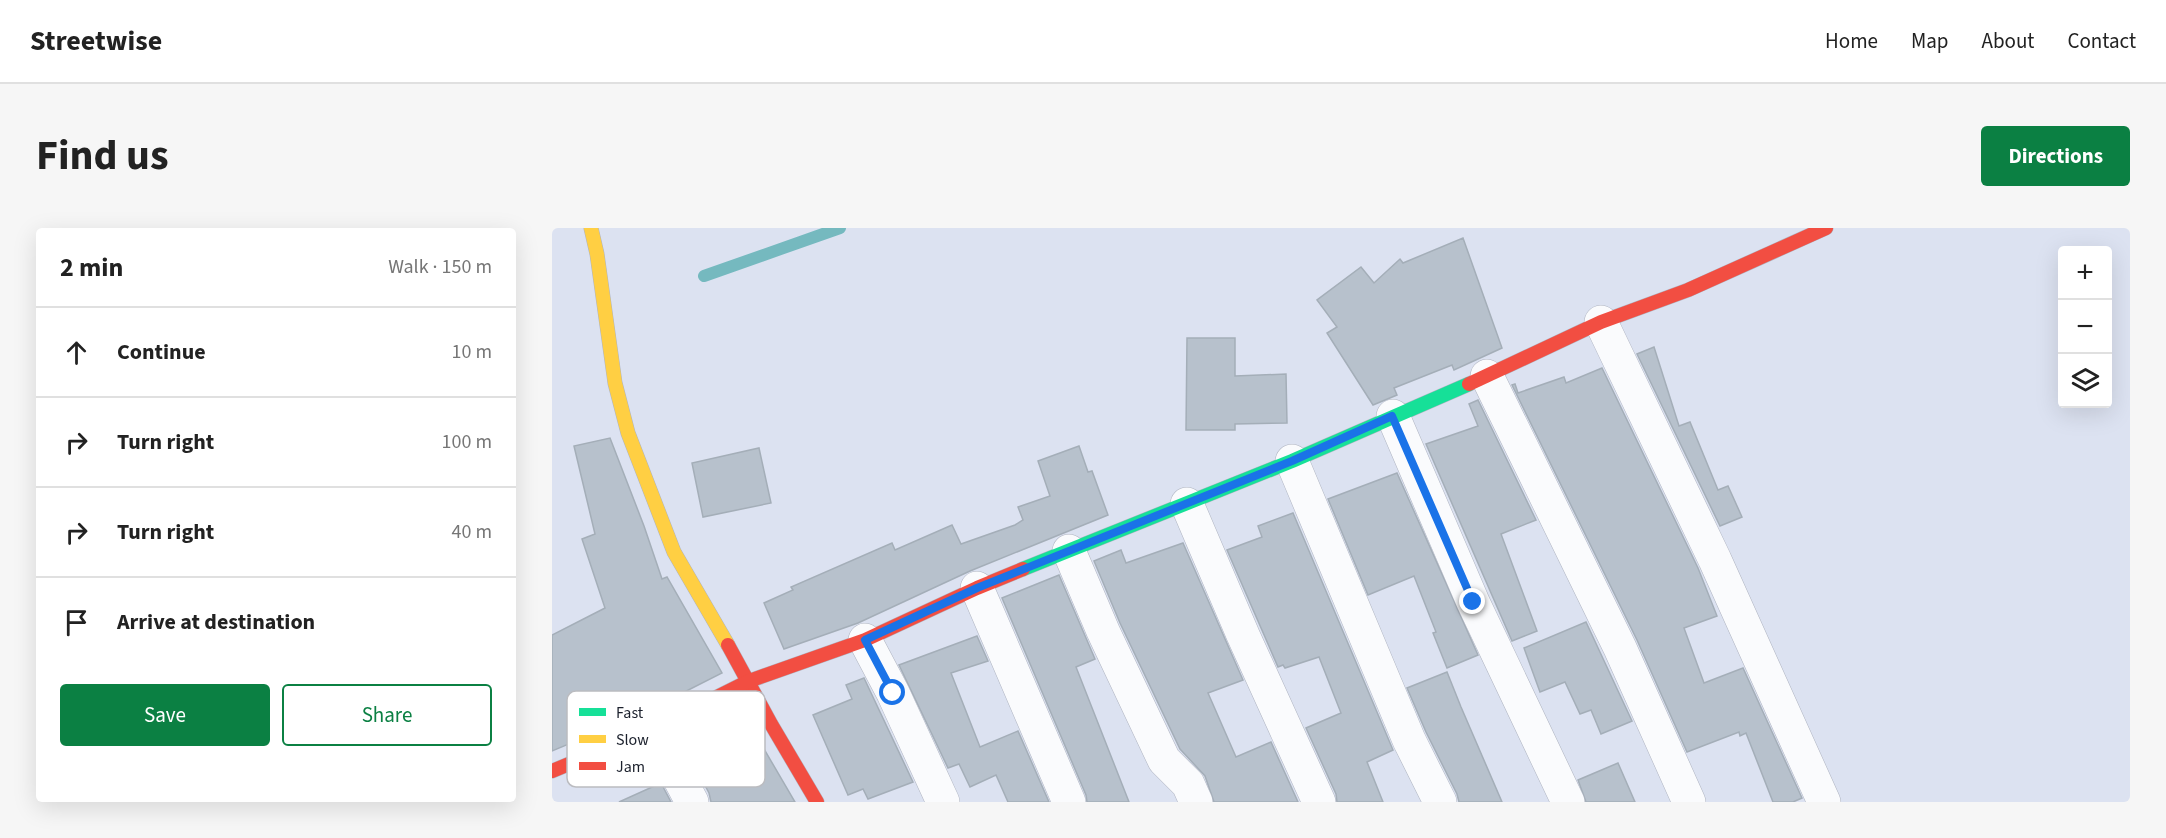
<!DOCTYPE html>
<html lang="en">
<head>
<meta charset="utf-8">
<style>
	body { margin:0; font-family:"Source Sans 3",sans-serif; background:#f6f6f6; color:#222 }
	.controls { position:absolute; right:18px; top:18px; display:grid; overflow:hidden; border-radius:6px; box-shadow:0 6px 24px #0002 }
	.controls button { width:54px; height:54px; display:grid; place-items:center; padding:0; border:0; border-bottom:2px solid #e0e0e0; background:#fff; color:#222; font:30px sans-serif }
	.stop { position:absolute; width:18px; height:18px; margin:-14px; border:4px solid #1a73e8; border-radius:50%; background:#fff }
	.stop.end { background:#1a73e8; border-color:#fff; box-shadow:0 2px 6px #0008 }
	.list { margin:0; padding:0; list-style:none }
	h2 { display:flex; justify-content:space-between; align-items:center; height:78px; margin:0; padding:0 24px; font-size:26px }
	h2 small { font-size:20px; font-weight:400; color:#767676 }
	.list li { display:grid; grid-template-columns:39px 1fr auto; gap:18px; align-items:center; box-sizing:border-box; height:90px; padding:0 24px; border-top:2px solid #e0e0e0 }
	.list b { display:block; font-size:22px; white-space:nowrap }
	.list em { font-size:20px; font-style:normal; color:#767676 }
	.actions { display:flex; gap:12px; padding:18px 24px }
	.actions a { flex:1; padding:14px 0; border:2px solid #0b8043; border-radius:6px; text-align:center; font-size:21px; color:#0b8043 }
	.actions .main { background:#0b8043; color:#fff }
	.icon { flex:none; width:33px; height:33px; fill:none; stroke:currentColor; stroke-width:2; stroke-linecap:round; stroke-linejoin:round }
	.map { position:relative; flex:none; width:1578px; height:574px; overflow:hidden; border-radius:6px }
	header { display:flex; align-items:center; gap:36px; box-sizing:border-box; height:84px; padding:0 30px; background:#fff; border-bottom:2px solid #e0e0e0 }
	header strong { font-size:28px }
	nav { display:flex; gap:33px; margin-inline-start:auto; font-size:21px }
	.intro { display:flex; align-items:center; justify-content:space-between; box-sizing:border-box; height:144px; padding:0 36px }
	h1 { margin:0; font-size:42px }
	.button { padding:15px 27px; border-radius:6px; background:#0b8043; color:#fff; font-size:21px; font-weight:700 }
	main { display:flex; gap:36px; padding:0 36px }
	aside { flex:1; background:#fff; border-radius:6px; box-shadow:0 6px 24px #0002 }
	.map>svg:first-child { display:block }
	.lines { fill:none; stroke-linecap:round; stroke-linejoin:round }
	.stream { stroke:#75b9bf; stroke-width:12 }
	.building { fill:#b7c1cc; stroke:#a4aeb8; stroke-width:1.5 }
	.street-casing { stroke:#afb4c1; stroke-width:34 }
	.fast-casing { stroke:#afb4c1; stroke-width:15 }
	.slow-casing { stroke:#afb4c1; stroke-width:15 }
	.jam-casing { stroke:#afb4c1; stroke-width:15 }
	.street { stroke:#fafbfd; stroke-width:33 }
	.fast { stroke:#16e098; stroke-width:14 }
	.slow { stroke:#ffcf43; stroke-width:14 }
	.jam { stroke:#f24e42; stroke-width:14 }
	.route { stroke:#1a73e8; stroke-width:8 }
	.key { fill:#fff; stroke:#bbbcc0; stroke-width:1.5 }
	.key-label { font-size:16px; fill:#1b202c }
</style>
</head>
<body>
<header>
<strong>Streetwise</strong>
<nav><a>Home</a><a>Map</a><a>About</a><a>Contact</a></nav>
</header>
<div class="intro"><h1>Find us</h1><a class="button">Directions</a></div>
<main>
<aside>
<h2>2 min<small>Walk · 150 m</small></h2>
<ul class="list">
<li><svg class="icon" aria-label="ahead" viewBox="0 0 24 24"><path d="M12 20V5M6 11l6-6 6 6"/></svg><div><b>Continue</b></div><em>10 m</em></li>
<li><svg class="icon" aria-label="right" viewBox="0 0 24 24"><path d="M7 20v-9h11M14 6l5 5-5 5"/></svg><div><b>Turn right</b></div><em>100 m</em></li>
<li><svg class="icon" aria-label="right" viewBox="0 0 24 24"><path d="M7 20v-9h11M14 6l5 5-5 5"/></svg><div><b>Turn right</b></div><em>40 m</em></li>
<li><svg class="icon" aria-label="arrive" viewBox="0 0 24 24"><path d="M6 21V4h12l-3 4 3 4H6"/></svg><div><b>Arrive at destination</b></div></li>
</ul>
<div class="actions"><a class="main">Save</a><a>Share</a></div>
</aside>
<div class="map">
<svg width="1578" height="574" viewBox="0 0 1578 574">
	<rect width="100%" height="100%" fill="#dce2f1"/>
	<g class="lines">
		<polyline class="stream" points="152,48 288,0"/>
	</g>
	<g class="building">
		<polygon points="911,10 950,120 902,142 900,137 842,160 845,167 821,177 775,105 785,99 765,72 809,39 822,55 848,31 851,35"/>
		<polygon points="635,110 683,110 683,148 734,146 735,195 683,196 683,202 634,202"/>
		<polygon points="1102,119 1127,198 1138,194 1166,262 1176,258 1190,289 1168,298 1085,126"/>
		<polygon points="1050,140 1146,340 1165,388 1132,400 1152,455 1191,440 1250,570 1241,574 1221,574 1194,505 1188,508 1187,504 1135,524 1085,412 960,157 963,156 966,165 1012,149 1014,155"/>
		<polygon points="926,172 984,292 949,306 985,403 960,413 874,216 926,198 917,176"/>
		<polygon points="58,210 92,298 110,351 115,349 170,445 93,484 0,523 0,407 53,380 30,311 43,306 22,218"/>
		<polygon points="527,218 536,244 540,243 556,287 418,343 306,395 232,421 212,375 241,362 239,359 340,315 343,322 400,297 409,316 463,297 471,292 466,279 498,268 486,233"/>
		<polygon points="207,220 219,275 151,289 140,235"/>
		<polygon points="845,245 926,427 895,440 881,405 884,404 862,348 816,367 776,271"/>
		<polygon points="741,285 841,522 815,534 831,574 785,574 784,566 754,500 789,485 767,429 733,440 731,437 726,439 675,322 710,309 706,298"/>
		<polygon points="631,315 691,452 656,465 684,529 719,514 746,574 662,574 653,548 628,521 568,395 542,333 569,322 574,335"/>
		<polygon points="507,347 543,431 524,439 577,574 535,574 534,567 450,370"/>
		<polygon points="1034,394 1080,493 1049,506 1039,482 1028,486 1013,454 988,464 972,420"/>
		<polygon points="425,408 436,433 399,445 428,519 466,503 497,574 456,574 444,547 418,559 407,536 396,540 347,437"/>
		<polygon points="895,444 909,479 950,574 907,574 905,566 874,504 855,460"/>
		<polygon points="312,450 361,554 316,571 311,561 296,567 261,487 300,471 294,457"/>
		<polygon points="168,488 183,520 205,509 243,574 159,574 157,565 127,509"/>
		<polygon points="1066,535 1083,574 1034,574 1026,552"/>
		<polygon points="109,555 119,574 67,574"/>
	</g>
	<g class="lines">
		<defs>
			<g id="street">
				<polyline points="1049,94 1163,332 1272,574"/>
				<polyline points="935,148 1068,420 1137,574"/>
				<polyline points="841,188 921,374 1016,574"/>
				<polyline points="740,233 857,512 888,574"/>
				<polyline points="635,276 691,407 767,574"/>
				<polyline points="517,323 551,403 612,532 636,556 644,574"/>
				<polyline points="425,360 517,574"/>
				<polyline points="313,412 341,465 391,574"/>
				<polyline points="101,501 140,574"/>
			</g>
			<polyline id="fast" points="471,341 740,233 917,156"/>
			<polyline id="slow" points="39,0 45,26 63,155 76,205 122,324 176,417"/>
			<g id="jam">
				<polyline points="917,156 1049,94 1136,62 1274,0"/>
				<polyline points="176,417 219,496 265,574"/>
				<polyline points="0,543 101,501 197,453 313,412 425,360 471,341"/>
			</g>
		</defs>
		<use href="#street" class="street-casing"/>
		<use href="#fast" class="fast-casing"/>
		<use href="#slow" class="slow-casing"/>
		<use href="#jam" class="jam-casing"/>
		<use href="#street" class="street"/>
		<use href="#fast" class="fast"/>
		<use href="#slow" class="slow"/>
		<use href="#jam" class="jam"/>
	</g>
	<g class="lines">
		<polyline class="route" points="341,465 313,412 425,360 740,233 840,188 921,374"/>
	</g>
	<rect x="15" y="463" width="198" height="96" rx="9" class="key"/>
	<rect x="27" y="480" width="27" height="8" fill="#16e098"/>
	<rect x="27" y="507" width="27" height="8" fill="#ffcf43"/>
	<rect x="27" y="534" width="27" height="8" fill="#f24e42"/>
	<g class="key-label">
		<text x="64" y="490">Fast</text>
		<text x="64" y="517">Slow</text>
		<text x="64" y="544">Jam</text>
	</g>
</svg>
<div class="controls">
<button>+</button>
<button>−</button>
<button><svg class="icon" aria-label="layers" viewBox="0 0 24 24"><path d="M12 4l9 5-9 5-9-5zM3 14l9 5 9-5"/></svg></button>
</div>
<div class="stop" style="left:341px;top:465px"></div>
<div class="stop end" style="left:921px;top:374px"></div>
</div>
</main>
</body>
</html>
